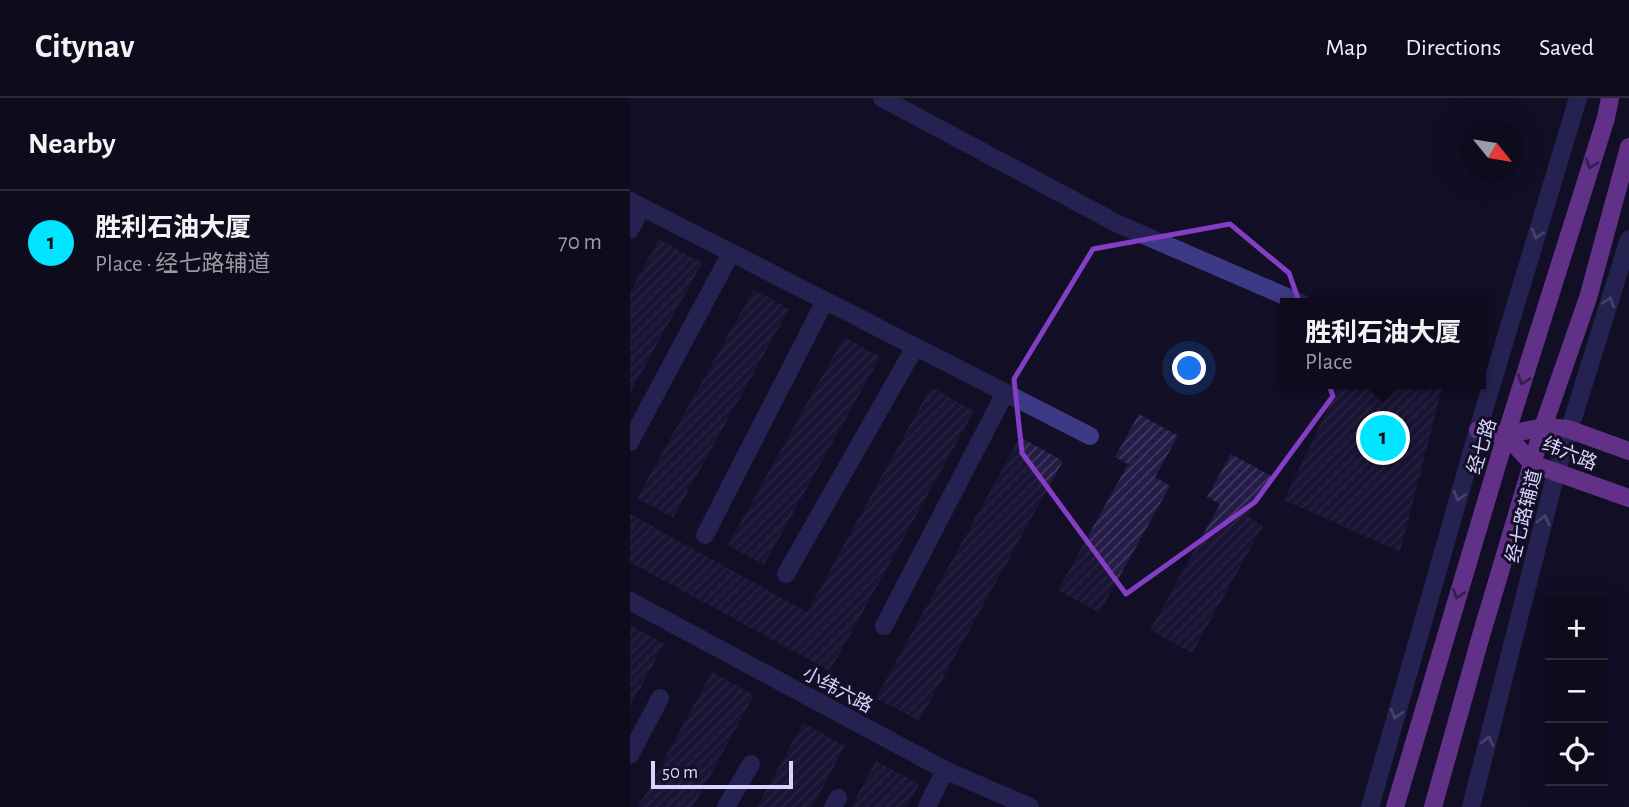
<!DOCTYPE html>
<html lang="en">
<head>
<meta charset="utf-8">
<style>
	body { margin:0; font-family:"Alegreya Sans","Noto Sans SC",sans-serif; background:#171425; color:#f1f3f6 }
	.controls { position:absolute; right:21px; bottom:21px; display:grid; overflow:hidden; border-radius:0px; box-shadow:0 7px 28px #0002 }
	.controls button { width:63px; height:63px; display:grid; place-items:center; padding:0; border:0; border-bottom:2px solid #2e2b3b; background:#0e0b1c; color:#f1f3f6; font:35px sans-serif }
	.compass { position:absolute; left:831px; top:21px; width:63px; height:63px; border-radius:50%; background:#0e0b1c; box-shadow:0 7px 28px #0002; rotate:120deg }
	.scale { position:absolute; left:21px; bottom:18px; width:142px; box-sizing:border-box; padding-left:7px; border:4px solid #d9d4ff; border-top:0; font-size:19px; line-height:24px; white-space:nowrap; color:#d9d4ff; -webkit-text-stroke:5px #130f26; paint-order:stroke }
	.you { position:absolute; left:560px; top:271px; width:24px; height:24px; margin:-18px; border:5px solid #fff; border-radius:50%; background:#1a73e8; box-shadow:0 0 0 10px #1a73e833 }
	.badge { display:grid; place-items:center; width:46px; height:46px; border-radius:50%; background:#00e5ff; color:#111; font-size:23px; font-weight:700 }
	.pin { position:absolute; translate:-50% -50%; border:4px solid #fff; box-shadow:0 2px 7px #0006 }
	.popup { position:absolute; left:650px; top:200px; width:206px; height:91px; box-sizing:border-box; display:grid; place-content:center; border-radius:0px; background:#0e0b1c; filter:drop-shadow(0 2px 5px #0005); font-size:23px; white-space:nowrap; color:#9b9ba3 }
	.popup b { font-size:26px; color:#f1f3f6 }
	.popup::after { content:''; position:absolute; left:50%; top:100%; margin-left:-14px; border:14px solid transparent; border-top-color:#0e0b1c }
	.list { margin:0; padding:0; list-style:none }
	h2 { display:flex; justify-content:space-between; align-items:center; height:91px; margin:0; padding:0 28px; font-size:30px }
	h2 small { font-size:23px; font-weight:400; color:#9b9ba3 }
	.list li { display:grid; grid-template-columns:46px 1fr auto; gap:21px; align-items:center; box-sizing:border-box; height:105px; padding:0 28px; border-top:2px solid #2e2b3b }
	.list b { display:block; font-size:26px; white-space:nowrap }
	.list p { margin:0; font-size:23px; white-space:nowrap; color:#9b9ba3 }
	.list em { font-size:23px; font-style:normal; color:#9b9ba3 }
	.icon { flex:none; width:38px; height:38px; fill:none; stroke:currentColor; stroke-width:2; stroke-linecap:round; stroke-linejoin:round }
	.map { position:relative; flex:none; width:999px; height:709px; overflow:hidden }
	header { display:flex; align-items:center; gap:42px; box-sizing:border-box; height:98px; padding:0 35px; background:#0e0b1c; border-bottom:2px solid #2e2b3b }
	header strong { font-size:33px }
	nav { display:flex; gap:38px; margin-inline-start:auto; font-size:24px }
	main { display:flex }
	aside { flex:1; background:#0e0b1c }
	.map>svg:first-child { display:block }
	.building { fill:url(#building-hatch) }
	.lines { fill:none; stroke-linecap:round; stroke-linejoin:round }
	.minor { stroke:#3d3a85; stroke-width:18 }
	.major { stroke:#c25bff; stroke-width:18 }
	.oneway { stroke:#623188 }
	.oneway2 { stroke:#837fbc }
	.marked { fill:none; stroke:#843dc5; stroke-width:5; stroke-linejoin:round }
	.labels { text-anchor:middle; stroke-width:6; stroke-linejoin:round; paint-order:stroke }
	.street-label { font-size:19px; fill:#d9d4ff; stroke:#130f26 }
</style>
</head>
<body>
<header>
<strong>Citynav</strong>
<nav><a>Map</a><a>Directions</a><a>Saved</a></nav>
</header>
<main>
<aside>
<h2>Nearby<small></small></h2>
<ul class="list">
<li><span class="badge">1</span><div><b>胜利石油大厦</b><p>Place · 经七路辅道</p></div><em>70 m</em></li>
</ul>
</aside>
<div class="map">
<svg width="999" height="709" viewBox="0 0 999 709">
	<defs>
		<pattern id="building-hatch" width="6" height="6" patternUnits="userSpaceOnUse" patternTransform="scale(1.75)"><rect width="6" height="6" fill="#241b47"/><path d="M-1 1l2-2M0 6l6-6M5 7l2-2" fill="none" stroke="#433b63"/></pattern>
	</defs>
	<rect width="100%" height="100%" fill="#130f26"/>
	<g class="building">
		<polygon points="29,141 72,165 0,295 0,194"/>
		<polygon points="124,191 159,211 43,420 7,400"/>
		<polygon points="214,239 250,259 134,467 98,447"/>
		<polygon points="710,286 813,286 770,454 654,402"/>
		<polygon points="301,289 344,313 200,573 0,464 0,416 177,514"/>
		<polygon points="509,316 548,338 525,379 540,388 469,515 428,492 498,366 485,359"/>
		<polygon points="390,339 433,363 289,623 246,600"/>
		<polygon points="601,356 641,378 618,419 633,428 562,555 520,532 590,406 577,399"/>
		<polygon points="0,527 34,546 0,609"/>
		<polygon points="82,574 124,597 63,709 8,709"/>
		<polygon points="173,625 215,648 182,709 127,709"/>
		<polygon points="246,663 289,686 276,709 221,709"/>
	</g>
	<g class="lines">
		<g class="minor">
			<polyline points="252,0 488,126 671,205"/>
			<polyline points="0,103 460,338"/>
			<polyline points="0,132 12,109"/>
			<polyline points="0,344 101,155"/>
			<polyline points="75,437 195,203"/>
			<polyline points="156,476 285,249"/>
			<polyline points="0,503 315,672 400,709"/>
			<polyline points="254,528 375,295"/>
			<polyline points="0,657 30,600"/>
			<polyline points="96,709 121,666"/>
			<polyline points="203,709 208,700"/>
			<polyline points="297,709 315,672"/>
			<polyline points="740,709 848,332 948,0"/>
			<polyline points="841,709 926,375 999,141"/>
		</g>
		<g class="major">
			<polyline points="848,332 876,337 913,329 938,331 999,353"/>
			<polyline points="876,337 903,366 999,400"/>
			<polyline points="765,709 876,337 976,20 980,0"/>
			<polyline points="803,709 850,541 913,329 958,200 999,49"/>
		</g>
	</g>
	<defs><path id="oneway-chevron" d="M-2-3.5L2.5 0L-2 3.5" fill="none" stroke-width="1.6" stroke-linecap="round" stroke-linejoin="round" transform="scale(1.75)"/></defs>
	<g class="oneway">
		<use href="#oneway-chevron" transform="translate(961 66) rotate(108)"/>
		<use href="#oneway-chevron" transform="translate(893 282) rotate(108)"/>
		<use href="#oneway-chevron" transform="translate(828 496) rotate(107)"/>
	</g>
	<g class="oneway2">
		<use href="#oneway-chevron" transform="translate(907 136) rotate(107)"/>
		<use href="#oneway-chevron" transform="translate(979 204) rotate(-72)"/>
		<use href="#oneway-chevron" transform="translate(829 398) rotate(106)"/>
		<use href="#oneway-chevron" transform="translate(914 422) rotate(-76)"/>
		<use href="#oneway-chevron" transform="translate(766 616) rotate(106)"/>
		<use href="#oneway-chevron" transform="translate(858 643) rotate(-76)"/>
	</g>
	<path d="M0 0H999V709H0ZM600,126L659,175L703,298L625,404L496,496L392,355L384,281L463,151Z" fill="#130f26" fill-opacity=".55" fill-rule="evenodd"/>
	<path class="marked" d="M600,126L659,175L703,298L625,404L496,496L392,355L384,281L463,151Z"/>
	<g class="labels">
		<g class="street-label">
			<text transform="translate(851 348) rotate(-73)" y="7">经七路</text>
			<text transform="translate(940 355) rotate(22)" y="7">纬六路</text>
			<text transform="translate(893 418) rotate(-76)" y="7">经七路辅道</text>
			<text transform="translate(208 591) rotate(28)" y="7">小纬六路</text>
		</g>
	</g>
</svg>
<div class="controls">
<button>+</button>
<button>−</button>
<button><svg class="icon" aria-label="locate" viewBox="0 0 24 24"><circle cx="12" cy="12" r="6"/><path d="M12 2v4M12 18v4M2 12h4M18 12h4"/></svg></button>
</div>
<svg class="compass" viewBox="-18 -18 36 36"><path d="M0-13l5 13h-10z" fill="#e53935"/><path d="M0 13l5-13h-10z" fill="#9b9ba3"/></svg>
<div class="scale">50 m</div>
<div class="you"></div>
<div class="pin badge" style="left:753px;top:340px">1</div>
<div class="popup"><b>胜利石油大厦</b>Place</div>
</div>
</main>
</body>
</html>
